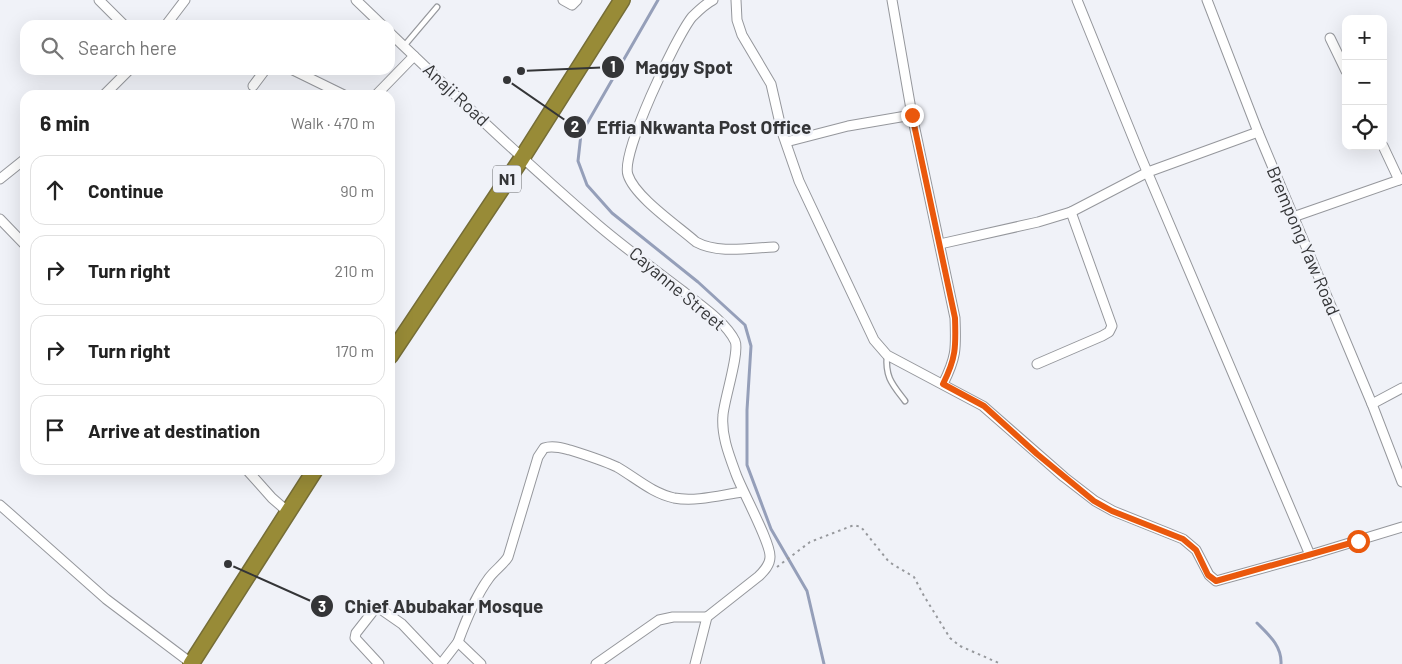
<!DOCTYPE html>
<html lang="en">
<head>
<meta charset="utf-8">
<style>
	body { margin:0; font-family:Barlow,sans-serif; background:#f2f2f2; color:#222 }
	.controls { position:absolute; right:15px; top:15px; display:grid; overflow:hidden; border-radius:10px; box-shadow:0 5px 20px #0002 }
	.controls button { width:45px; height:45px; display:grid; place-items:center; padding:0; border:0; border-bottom:1px solid #e0e0e0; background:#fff; color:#222; font:25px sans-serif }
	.stop { position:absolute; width:15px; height:15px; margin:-11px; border:4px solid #ea580c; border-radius:50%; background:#fff }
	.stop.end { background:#ea580c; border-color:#fff; box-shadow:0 1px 5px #0008 }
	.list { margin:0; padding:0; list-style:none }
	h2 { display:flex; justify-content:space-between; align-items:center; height:65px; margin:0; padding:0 20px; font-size:21px }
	h2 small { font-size:16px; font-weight:400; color:#767676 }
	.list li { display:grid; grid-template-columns:32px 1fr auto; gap:15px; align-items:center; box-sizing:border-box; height:70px; margin:0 10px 10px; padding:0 10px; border:1px solid #e0e0e0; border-radius:15px }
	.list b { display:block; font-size:19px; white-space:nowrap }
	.list em { font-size:16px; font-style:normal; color:#767676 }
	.icon { flex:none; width:28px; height:28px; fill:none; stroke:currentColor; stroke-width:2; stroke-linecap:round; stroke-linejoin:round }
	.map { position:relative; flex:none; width:1402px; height:664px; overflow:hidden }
	.search { position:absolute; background:#fff; box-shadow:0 5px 20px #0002; left:20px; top:20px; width:375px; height:55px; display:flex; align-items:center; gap:12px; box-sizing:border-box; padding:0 18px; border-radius:15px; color:#767676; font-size:19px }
	.panel { position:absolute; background:#fff; box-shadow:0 5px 20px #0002; left:20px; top:90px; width:375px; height:385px; border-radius:15px }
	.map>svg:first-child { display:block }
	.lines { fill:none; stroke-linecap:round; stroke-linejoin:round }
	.stream { stroke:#959fb9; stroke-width:3 }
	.lane-casing { stroke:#95979c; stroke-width:7 }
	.street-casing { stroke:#95979c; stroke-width:11 }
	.highway-casing { stroke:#756d37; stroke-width:18 }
	.path { stroke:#97999d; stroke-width:2; stroke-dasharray:2.5 4; stroke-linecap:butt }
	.lane { stroke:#fff; stroke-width:4.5 }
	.street { stroke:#fff; stroke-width:9 }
	.highway { stroke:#988b37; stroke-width:15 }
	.route { stroke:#ea580c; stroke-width:6 }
	.labels { text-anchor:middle; stroke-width:5; stroke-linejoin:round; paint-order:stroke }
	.shield { fill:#f0f2f8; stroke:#6c6e71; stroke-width:1 }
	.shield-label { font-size:16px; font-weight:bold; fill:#343537 }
	.street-label { font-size:18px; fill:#343537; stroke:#f0f2f8 }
	.leader { fill:none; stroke:#343537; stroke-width:2 }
	.callout-dot { fill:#343537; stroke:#f0f2f8; stroke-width:2 }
	.mark-label { font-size:15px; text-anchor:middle; font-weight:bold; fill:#fff }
	.callout-label { font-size:19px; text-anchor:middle; font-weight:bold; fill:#343537; stroke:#f0f2f8; stroke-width:5; stroke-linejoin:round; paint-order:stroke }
</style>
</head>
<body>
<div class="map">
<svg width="1402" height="664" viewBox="0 0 1402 664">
	<rect width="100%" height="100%" fill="#f0f2f8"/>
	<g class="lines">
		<g class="stream">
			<polyline points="658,0 581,134 578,161 587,185 612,213 698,282 745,325 751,346 747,410 747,465 771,529 807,591 824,664"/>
			<path d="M1257,623C1269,635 1282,646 1281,664"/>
		</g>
		<defs>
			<g id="lane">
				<polyline points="404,46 437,7"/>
				<path d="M887,355C885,377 892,384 905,401"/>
			</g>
			<g id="street">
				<polyline points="99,0 124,25"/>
				<polyline points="356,0 382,25"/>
				<polyline points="563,0 572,5 577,0"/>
				<path d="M713,0C705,4 698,11 692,17C676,37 620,154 628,175C635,197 678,226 696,242C718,254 749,248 774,247"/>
				<polyline points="736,0 737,20 742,35 771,84 782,132 799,181 874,340 887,355 983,406 1064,477 1095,501 1113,511 1183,539 1196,550 1209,575 1216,581 1310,555 1402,527"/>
				<path d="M892,0L912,115L955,318C956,348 957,356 943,384"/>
				<polyline points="1077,0 1140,155 1310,555"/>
				<polyline points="1207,0 1258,132 1372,404 1402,482"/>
				<polyline points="166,25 185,0"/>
				<path d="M390,33C458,98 526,163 598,225C625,248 655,270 684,292C700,305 726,322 735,341C740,352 724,400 723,415C721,435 729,455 736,474C742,491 771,543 770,557C770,565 764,571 759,576L707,617L695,664"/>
				<polyline points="1330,38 1346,71"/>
				<polyline points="293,70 344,95"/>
				<polyline points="253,86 265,70"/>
				<polyline points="104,95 129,70"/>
				<polyline points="376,95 414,56"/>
				<polyline points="786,142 848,126 912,115"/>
				<polyline points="1383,146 1399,180"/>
				<polyline points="0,179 25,159"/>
				<polyline points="1293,217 1402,179"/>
				<polyline points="0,219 25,245"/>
				<polyline points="940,244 1038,222 1071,212 1148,172 1258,132"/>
				<polyline points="1037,364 1102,336 1109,332 1112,326 1071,212"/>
				<polyline points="1372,404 1402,388"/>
				<polyline points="247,470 272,498 288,512"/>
				<polyline points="0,505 106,599 191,663"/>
				<path d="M458,642C466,620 475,597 489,578C495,570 503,565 508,557L538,457L544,448C553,445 562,448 570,450C586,455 602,460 617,467C636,478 652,493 674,498C696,502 721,495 742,492"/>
				<polyline points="379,664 355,638 356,633 374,610 379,608 402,624 440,664"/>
				<polyline points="441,664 458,642 481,664"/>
				<polyline points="596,664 659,620 673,617 707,617"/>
			</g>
			<g id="highway">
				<polyline points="390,356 522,158 622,0"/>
				<polyline points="191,664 315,470"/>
			</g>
		</defs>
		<use href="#lane" class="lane-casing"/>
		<use href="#street" class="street-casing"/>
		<use href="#highway" class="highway-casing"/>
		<polyline class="path" points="777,567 810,542 854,525 861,527 889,562 914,577 924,596 950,638 960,646 1001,664"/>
		<use href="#lane" class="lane"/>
		<use href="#street" class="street"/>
		<use href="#highway" class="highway"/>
	</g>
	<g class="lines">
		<path class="route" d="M912,115L955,318C956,347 956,358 943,384L984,406L1037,454L1094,501L1112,511L1183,539L1196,550L1208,575L1216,581L1358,541"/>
	</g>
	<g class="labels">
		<rect class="shield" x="493" y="165.5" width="28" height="27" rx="4"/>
		<g class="shield-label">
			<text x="507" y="185">N1</text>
		</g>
		<g class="street-label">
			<text transform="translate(456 95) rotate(43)" y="6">Anaji Road</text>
			<text transform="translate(1303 241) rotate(67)" y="6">Brempong Yaw Road</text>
			<text transform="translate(677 289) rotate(40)" y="6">Cayanne Street</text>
		</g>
	</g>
	<path class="leader" d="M521 71L613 67M507 80L575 127M228 564L322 606"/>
	<g class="callout-dot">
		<circle cx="521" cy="71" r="5"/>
		<circle cx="507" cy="80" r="5"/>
		<circle cx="228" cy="564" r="5"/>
		<circle cx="613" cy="67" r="12"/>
		<circle cx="575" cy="127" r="12"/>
		<circle cx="322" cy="606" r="12"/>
	</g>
	<g class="mark-label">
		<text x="613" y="72">1</text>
		<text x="575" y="132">2</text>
		<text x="322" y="612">3</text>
	</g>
	<g class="callout-label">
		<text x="684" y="74">Maggy Spot</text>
		<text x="704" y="134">Effia Nkwanta Post Office</text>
		<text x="444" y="613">Chief Abubakar Mosque</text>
	</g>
</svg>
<div class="controls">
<button>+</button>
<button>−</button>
<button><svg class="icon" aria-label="locate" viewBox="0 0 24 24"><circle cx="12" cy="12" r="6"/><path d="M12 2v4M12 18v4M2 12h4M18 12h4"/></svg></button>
</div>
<div class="stop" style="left:1358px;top:541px"></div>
<div class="stop end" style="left:912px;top:115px"></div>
<div class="search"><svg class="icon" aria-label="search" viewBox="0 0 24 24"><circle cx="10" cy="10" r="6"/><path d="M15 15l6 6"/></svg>Search here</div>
<section class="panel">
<h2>6 min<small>Walk · 470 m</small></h2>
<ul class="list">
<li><svg class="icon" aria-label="ahead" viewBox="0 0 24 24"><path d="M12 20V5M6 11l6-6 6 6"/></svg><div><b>Continue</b></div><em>90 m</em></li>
<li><svg class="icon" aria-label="right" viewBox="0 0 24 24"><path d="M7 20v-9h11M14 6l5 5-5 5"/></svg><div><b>Turn right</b></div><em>210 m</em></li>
<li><svg class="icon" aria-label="right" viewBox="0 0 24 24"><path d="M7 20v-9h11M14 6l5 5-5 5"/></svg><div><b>Turn right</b></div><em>170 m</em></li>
<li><svg class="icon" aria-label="arrive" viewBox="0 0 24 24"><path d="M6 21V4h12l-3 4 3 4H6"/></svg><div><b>Arrive at destination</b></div></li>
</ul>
</section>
</div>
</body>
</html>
